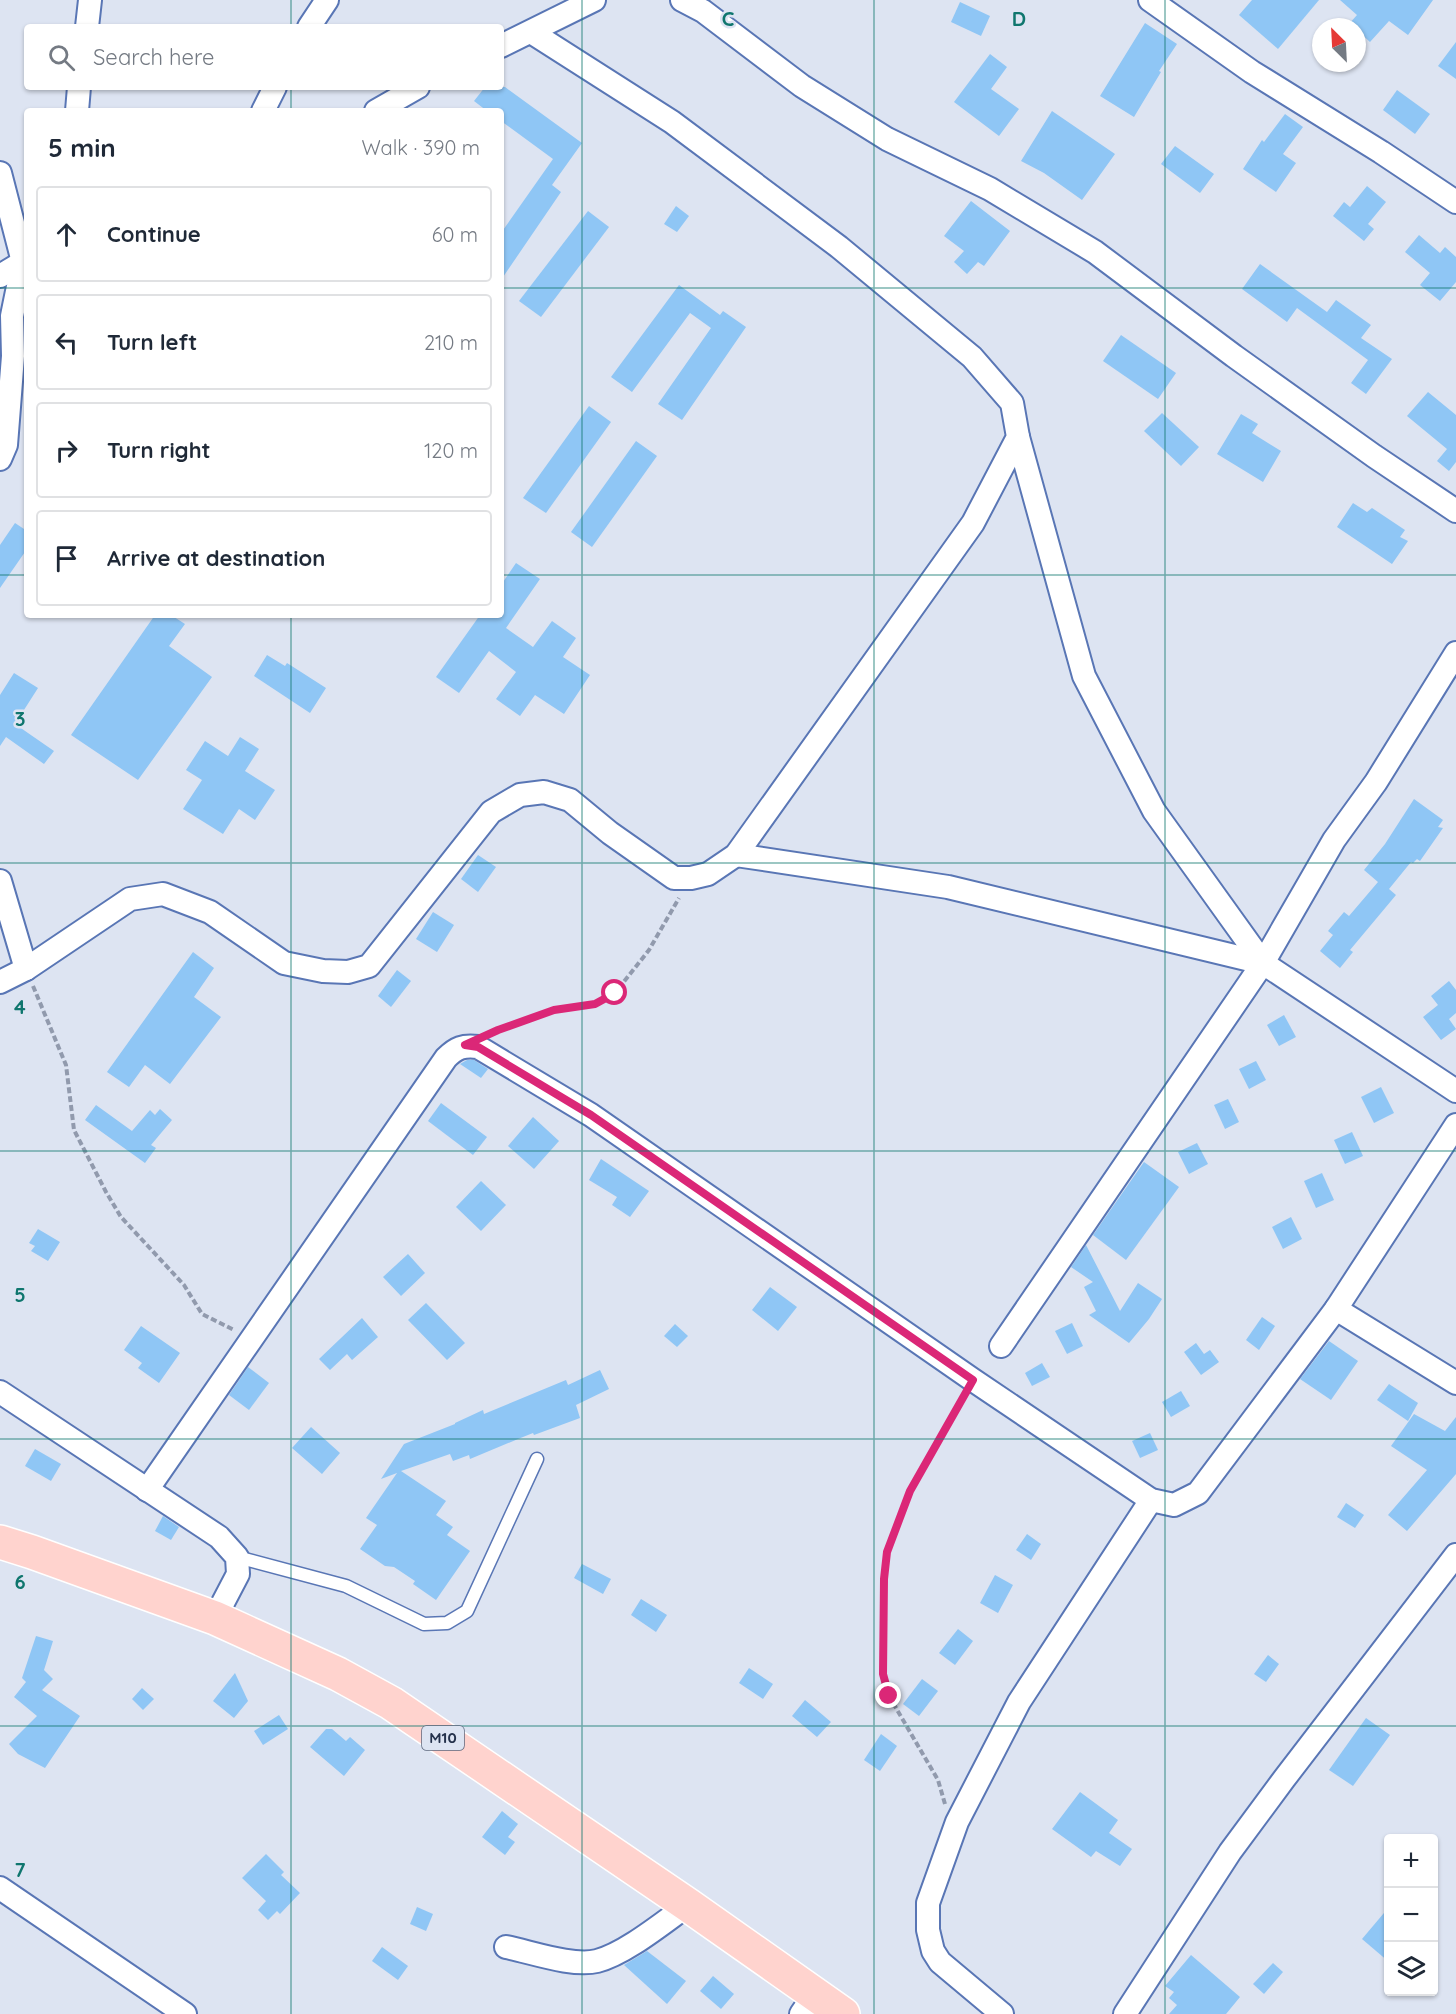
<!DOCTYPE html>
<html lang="en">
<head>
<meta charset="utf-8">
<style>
	body { margin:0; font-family:Quicksand,sans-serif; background:#f6f6f7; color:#1f2937 }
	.controls { position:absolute; right:18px; bottom:18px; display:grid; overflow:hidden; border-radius:6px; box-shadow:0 2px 4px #0004 }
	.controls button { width:54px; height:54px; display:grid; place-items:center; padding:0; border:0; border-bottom:2px solid #e0e1e3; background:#fff; color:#1f2937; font:30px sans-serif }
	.compass { position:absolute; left:1312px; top:18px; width:54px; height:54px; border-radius:50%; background:#fff; box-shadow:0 2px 4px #0004; rotate:336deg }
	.stop { position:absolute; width:18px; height:18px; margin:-14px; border:4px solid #db2777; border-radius:50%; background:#fff }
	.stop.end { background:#db2777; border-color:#fff; box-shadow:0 2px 6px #0008 }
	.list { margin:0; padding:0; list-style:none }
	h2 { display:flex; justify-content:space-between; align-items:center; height:78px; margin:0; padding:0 24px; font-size:26px }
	h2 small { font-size:20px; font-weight:400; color:#747a83 }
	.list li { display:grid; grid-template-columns:39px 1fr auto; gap:18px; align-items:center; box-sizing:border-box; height:96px; margin:0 12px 12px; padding:0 12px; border:2px solid #e0e1e3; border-radius:6px }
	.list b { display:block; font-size:22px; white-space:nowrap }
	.list em { font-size:20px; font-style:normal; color:#747a83 }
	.icon { flex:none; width:33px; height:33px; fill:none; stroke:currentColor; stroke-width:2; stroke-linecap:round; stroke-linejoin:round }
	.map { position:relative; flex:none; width:1456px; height:2014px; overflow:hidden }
	.search { position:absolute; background:#fff; box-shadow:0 2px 4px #0004; left:24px; top:24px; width:480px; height:66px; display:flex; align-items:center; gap:15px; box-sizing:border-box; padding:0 21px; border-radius:6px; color:#747a83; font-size:22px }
	.panel { position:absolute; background:#fff; box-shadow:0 2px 4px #0004; left:24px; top:108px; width:480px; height:510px; border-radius:6px }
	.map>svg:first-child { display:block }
	.building { fill:#8fc6f5 }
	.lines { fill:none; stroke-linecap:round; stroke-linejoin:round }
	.service-casing { stroke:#5976b5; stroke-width:15 }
	.minor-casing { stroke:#5976b5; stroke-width:26 }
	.primary-casing { stroke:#fff; stroke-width:36 }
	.path { stroke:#919aad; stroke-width:4; stroke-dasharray:6 3; stroke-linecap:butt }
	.service { stroke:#fff; stroke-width:12 }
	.minor { stroke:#fff; stroke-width:22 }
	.primary { stroke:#ffd3ce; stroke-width:33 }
	.route { stroke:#db2777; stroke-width:8 }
	.grid { fill:none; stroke:#0f766e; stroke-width:1.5; stroke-opacity:0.55 }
	.labels { text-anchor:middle; stroke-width:5; stroke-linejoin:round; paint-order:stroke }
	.shield { fill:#dde4f2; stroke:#5c677e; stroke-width:1.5 }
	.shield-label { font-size:15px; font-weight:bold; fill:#25324c }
	.grid-label { font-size:20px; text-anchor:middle; font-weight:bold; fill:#0f766e; stroke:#dde4f2; stroke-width:5; stroke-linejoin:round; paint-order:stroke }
</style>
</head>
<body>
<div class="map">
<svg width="1456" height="2014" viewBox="0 0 1456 2014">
	<rect width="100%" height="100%" fill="#dde4f2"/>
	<g class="building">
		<polygon points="1252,0 1319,0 1278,49 1239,15"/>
		<polygon points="1340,0 1433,0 1408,35 1389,21 1370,42 1357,30 1357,27 1353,27 1349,24 1357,15"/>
		<polygon points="960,2 990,16 981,36 951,22"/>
		<polygon points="1145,23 1177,44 1159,71 1161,72 1134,117 1100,96"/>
		<polygon points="1456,42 1456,79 1438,66"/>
		<polygon points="990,54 1007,67 991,89 1019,109 999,136 954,102"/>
		<polygon points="485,87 505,87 582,143 552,185 561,192 501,280 501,233 553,159 501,121 501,111 487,111 474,101"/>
		<polygon points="1397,90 1430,114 1415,134 1383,110"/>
		<polygon points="1052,111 1115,154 1082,200 1044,173 1021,161"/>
		<polygon points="1285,114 1303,127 1283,154 1296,163 1276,192 1243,169 1262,140 1264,142"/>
		<polygon points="1175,146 1214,174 1200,193 1161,164"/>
		<polygon points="1367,186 1386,202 1368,224 1374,229 1364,241 1333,216 1344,202 1350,207"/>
		<polygon points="971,201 1010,231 984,266 978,262 967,274 954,262 964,251 944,236"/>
		<polygon points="676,206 689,216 677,232 664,224"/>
		<polygon points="588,211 609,227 541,317 519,301"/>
		<polygon points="1419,235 1440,253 1445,247 1456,257 1456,282 1440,301 1420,285 1430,273 1405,252"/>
		<polygon points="1260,264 1327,312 1336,300 1371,325 1361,338 1392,359 1366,394 1351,383 1368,360 1297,308 1287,322 1242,289"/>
		<polygon points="679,285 720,315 723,311 746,327 682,420 658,404 711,328 690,313 632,392 611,377"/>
		<polygon points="1121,335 1176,373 1158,399 1103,361"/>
		<polygon points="1428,392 1456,415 1456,462 1449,471 1437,461 1447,449 1407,416"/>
		<polygon points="589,406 611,422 546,513 523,498"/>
		<polygon points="1162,413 1199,447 1181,466 1144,431"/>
		<polygon points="1241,414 1258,424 1252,433 1281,451 1263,482 1217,454"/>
		<polygon points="636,441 657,456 592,547 571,532"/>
		<polygon points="1353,503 1367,512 1372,508 1405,530 1400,537 1408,541 1392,564 1337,527"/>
		<polygon points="15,523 27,531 27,549 0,588 0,545"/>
		<polygon points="516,563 540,579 506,628 533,647 552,621 576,638 563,657 590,675 564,714 535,695 520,716 496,699 516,672 489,651 459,693 436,677 480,615 501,615 501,585"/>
		<polygon points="155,615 171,615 185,624 169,646 212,677 138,780 71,735"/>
		<polygon points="267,655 285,666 287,663 326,688 310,713 254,676"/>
		<polygon points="14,673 38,688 15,724 54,751 44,764 6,737 0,746 0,695"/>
		<polygon points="240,737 259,749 245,771 275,790 255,820 239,809 223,834 183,809 202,780 186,770 205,741 228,756"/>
		<polygon points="1414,799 1443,820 1438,827 1443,828 1420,861 1417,859 1413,863 1411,862 1389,889 1396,895 1350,950 1353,952 1340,968 1320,951 1333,935 1328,931 1344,912 1349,916 1378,882 1364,870 1385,844"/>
		<polygon points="478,855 496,867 478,892 461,879"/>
		<polygon points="433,912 454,925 437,952 416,939"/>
		<polygon points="193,952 214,968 194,997 221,1017 170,1084 145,1065 129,1087 107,1072"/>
		<polygon points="397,970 411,981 391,1007 378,996"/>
		<polygon points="1449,981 1456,990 1456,1013 1449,1019 1456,1029 1441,1040 1423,1017 1438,1005 1431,996"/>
		<polygon points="1284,1015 1296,1037 1279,1046 1267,1025"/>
		<polygon points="467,1060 474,1060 488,1069 481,1078 460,1064"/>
		<polygon points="1256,1061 1266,1080 1249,1089 1239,1069"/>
		<polygon points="1381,1087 1394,1113 1374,1123 1361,1097"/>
		<polygon points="1228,1099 1239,1122 1225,1129 1214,1105"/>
		<polygon points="441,1103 487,1137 473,1155 428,1121"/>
		<polygon points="96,1105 132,1131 150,1110 155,1115 160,1109 172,1120 151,1145 156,1148 145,1163 85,1120"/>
		<polygon points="533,1117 559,1141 534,1169 508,1146"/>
		<polygon points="1352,1132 1363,1156 1345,1164 1334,1140"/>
		<polygon points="1197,1143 1208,1164 1189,1174 1178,1152"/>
		<polygon points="601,1159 649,1191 630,1217 612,1205 617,1197 589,1180"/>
		<polygon points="1144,1162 1179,1187 1126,1260 1093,1235"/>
		<polygon points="1322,1173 1334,1200 1316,1208 1304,1181"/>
		<polygon points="481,1181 506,1205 481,1231 456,1207"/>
		<polygon points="1291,1217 1302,1239 1283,1249 1272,1227"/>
		<polygon points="38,1229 60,1242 48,1261 31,1251 35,1246 29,1243"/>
		<polygon points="1086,1245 1120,1311 1138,1283 1162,1299 1149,1319 1129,1343 1089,1315 1096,1311 1084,1287 1093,1282 1071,1267"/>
		<polygon points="408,1254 425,1273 401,1296 383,1277"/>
		<polygon points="770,1287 797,1307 778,1331 752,1310"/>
		<polygon points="426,1303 465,1343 447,1360 408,1320"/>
		<polygon points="1262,1317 1275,1326 1259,1350 1246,1340"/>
		<polygon points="362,1318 378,1337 352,1360 347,1354 330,1370 319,1359"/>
		<polygon points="1072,1323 1083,1346 1067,1354 1055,1331"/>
		<polygon points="675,1324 688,1336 677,1347 664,1336"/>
		<polygon points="141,1326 180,1353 159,1383 138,1368 142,1363 124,1350"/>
		<polygon points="1329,1341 1358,1361 1331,1400 1300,1379"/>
		<polygon points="1196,1343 1204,1354 1210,1350 1219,1362 1201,1375 1184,1352"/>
		<polygon points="1042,1363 1050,1377 1032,1386 1025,1373"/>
		<polygon points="248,1367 269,1383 249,1410 229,1395"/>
		<polygon points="600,1370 609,1389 576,1405 580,1418 534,1435 533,1433 518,1439 470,1459 469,1455 453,1461 450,1454 401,1471 446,1501 436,1515 453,1527 447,1535 470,1551 436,1600 413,1584 415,1581 394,1567 385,1566 360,1549 377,1525 366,1518 397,1473 381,1479 404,1444 455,1424 455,1423 483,1410 484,1414 566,1380 568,1385"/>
		<polygon points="1389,1384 1418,1403 1408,1421 1377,1400"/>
		<polygon points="1181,1391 1190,1406 1171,1417 1162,1402"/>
		<polygon points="1414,1414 1445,1431 1456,1417 1456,1474 1407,1531 1388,1515 1427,1470 1391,1446"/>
		<polygon points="311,1427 340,1453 322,1474 292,1448"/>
		<polygon points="1150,1433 1158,1450 1140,1458 1132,1441"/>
		<polygon points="35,1449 61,1464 51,1481 25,1466"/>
		<polygon points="1346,1503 1364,1515 1355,1528 1337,1517"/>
		<polygon points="163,1516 179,1527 171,1540 155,1531"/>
		<polygon points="1027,1534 1041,1544 1031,1560 1016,1550"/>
		<polygon points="582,1564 611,1579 603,1594 574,1578"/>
		<polygon points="995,1575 1013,1585 998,1613 980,1603"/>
		<polygon points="641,1599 667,1615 656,1632 631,1615"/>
		<polygon points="958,1629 973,1641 955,1665 939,1653"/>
		<polygon points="36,1636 53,1641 44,1670 53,1679 42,1690 80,1716 45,1768 18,1754 9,1744 37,1716 14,1697 26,1682 22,1678"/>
		<polygon points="1268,1655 1279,1664 1266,1682 1254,1674"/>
		<polygon points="749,1668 773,1684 763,1699 739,1683"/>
		<polygon points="235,1673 248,1701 234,1718 213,1701"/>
		<polygon points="922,1679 938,1691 919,1716 903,1704"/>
		<polygon points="142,1688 154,1699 143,1710 132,1699"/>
		<polygon points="805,1700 831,1722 817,1737 792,1716"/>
		<polygon points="279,1715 288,1729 263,1745 254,1731"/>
		<polygon points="1366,1718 1390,1735 1353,1786 1329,1770"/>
		<polygon points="326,1729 332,1729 346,1741 350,1737 365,1750 344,1776 310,1747"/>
		<polygon points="881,1734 897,1746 880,1771 864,1760"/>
		<polygon points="1080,1792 1118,1820 1109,1833 1132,1849 1120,1866 1096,1851 1091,1857 1052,1829"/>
		<polygon points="502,1811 518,1824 508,1837 515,1842 505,1855 482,1837"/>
		<polygon points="266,1854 284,1872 281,1875 300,1893 280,1914 277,1911 268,1920 258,1910 266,1901 242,1878"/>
		<polygon points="417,1907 433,1914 426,1931 410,1924"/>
		<polygon points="1389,1907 1389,1962 1362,1939"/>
		<polygon points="382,1947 408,1966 398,1980 372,1961"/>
		<polygon points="647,1951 686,1981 667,2004 624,1965"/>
		<polygon points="1191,1955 1240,1997 1226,2014 1169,2014 1177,2005 1169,1998 1174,1992 1165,1986"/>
		<polygon points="1273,1963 1283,1972 1264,1994 1253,1984"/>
		<polygon points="713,1976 734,1994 721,2009 700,1991"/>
	</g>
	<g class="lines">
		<defs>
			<polyline id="service" points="237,1557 346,1586 424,1624 447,1623 467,1611 537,1459"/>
			<g id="minor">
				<polyline points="682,0 703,11 802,86 887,139 990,189 1095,252 1234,356 1374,456 1456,511"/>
				<polyline points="1150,0 1252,72 1381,152 1456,202"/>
				<polyline points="87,27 90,0"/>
				<polyline points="309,27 327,0"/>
				<polyline points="501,46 594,0"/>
				<polyline points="77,111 79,87"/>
				<polyline points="263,111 275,87"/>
				<polyline points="376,111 418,87"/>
				<polyline points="0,173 23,262 12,316 13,356 6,445 0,459"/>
				<polyline points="0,276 23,262 26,255"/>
				<polyline points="1018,437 1084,676 1154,811 1263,963"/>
				<polyline points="736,855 948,887 1263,963 1456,1091"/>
				<polyline points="0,881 26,969"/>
				<polyline points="0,982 26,969 130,899 163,894 210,912 284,963 323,971 348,972 369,966 491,812 520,795 544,792 570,800 610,833 674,878 691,878 708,874 736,855 973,523 1018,437 1012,403 972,357 839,247 672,122 531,32"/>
				<polyline points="1336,1309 1456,1383"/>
				<polyline points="1001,1346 1263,963 1334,840 1376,782 1456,653"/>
				<polyline points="0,1392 219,1537 237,1557 238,1574 215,1618"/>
				<path d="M147,1490L446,1058C456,1048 463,1045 478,1047L591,1115L973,1380L1151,1500L1174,1505L1198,1493L1336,1309L1456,1125"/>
				<polyline points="0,1888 185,2014"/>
				<path d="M506,1947C531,1952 573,1967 597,1961C625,1954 664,1922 688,1905"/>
				<polyline points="801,2014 814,1995"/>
				<polyline points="1002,2014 940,1962 933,1951 928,1930 928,1903 957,1822 1019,1702 1151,1500"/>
				<polyline points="1125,2014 1230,1852 1284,1779 1456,1555"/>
			</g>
			<polyline id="primary" points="0,1542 32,1552 215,1618 338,1674 391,1703 688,1905 843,2014"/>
		</defs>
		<use href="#service" class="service-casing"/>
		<use href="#minor" class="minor-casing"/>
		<use href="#primary" class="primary-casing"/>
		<g class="path">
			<polyline points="33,986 66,1065 74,1130 106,1192 121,1217 184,1285 202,1314 234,1330"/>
			<polyline points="493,1032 554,1010 595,1004 615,993 649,950 679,898"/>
			<polyline points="945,1804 938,1780 889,1696 883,1674 884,1579 887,1552 910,1491 964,1396"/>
		</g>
		<use href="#service" class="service"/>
		<use href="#minor" class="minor"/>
		<use href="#primary" class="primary"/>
	</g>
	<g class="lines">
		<polyline class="route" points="615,993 595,1004 554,1010 498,1030 465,1045 478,1047 591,1115 973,1380 910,1491 887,1552 884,1579 883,1674 889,1696"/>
	</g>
	<path class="grid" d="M291,0V27M582,0V2014M874,0V2014M1165,0V2014M291,87V111M0,288H27M501,288H1456M0,575H27M501,575H1456M291,615V2014M0,863H1456M0,1151H1456M0,1439H1456M0,1726H1456"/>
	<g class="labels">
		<rect class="shield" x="422" y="1726" width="42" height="24" rx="4.5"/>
		<g class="shield-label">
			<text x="443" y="1743">M10</text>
		</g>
	</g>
	<g class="grid-label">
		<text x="728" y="26">C</text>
		<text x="1019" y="26">D</text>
		<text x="20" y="726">3</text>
		<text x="20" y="1014">4</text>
		<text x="20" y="1302">5</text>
		<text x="20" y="1589">6</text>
		<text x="20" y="1877">7</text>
	</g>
</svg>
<div class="controls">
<button>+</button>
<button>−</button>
<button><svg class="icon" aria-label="layers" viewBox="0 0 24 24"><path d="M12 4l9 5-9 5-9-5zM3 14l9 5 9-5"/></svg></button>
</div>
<svg class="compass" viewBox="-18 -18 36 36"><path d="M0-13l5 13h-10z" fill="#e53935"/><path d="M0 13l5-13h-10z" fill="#747a83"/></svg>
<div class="stop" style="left:615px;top:993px"></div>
<div class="stop end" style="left:889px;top:1696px"></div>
<div class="search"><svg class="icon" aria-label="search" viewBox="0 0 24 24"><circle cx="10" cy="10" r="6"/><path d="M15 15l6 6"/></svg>Search here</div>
<section class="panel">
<h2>5 min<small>Walk · 390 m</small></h2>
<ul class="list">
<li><svg class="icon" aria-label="ahead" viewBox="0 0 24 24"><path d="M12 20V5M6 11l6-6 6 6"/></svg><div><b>Continue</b></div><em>60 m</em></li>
<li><svg class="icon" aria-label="left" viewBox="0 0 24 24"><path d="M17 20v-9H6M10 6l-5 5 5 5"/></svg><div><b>Turn left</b></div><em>210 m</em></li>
<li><svg class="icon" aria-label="right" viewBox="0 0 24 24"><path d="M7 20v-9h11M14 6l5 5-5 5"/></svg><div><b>Turn right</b></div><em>120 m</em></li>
<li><svg class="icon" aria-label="arrive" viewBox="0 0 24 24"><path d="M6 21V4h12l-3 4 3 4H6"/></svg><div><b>Arrive at destination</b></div></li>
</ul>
</section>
</div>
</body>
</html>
